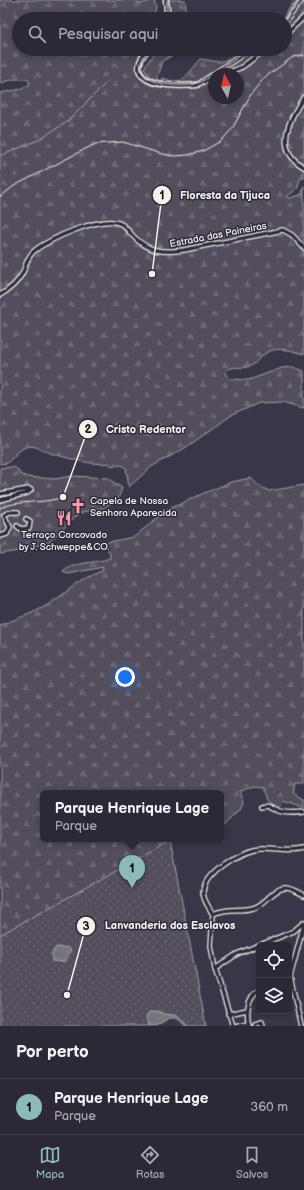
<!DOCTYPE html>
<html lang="pt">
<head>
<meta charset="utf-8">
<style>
	body { margin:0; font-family:"Balsamiq Sans",sans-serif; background:#383441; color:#f1f3f6 }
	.controls { position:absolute; right:12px; bottom:12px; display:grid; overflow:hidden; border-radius:6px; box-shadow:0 2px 6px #0003 }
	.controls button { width:36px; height:36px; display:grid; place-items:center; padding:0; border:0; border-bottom:1px solid #484450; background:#2c2835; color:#f1f3f6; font:20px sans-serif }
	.compass { position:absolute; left:208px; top:68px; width:36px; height:36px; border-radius:50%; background:#2c2835; box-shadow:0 2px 6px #0003; rotate:352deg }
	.you { position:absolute; left:125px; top:677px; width:14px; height:14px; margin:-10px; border:3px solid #fff; border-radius:50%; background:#1a73e8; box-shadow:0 0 0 6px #1a73e833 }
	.badge { display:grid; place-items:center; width:26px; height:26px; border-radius:50%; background:#8bbbb9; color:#111; font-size:13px; font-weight:700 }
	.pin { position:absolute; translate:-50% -33px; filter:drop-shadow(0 1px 2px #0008) }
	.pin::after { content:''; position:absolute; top:21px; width:14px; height:12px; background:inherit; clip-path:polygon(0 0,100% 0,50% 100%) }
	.popup { position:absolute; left:40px; top:790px; width:184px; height:52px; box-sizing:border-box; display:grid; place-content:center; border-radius:6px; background:#2c2835; filter:drop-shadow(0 1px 3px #0005); font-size:13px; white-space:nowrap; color:#a6a6ad }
	.popup b { font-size:15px; color:#f1f3f6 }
	.popup::after { content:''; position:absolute; left:50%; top:100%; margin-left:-8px; border:8px solid transparent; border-top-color:#2c2835 }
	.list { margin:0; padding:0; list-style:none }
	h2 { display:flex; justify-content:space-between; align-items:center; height:52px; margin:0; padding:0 16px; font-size:17px }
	h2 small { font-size:13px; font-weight:400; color:#a6a6ad }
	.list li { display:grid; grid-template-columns:26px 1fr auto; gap:12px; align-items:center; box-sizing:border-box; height:56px; padding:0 16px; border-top:1px solid #484450 }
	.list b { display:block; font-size:15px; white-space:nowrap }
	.list p { margin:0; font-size:13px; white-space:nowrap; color:#a6a6ad }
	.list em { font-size:13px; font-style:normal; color:#a6a6ad }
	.icon { flex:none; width:22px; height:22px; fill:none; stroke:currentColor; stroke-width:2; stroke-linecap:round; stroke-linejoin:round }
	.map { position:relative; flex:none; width:304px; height:1026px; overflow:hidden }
	.search { position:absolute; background:#2c2835; box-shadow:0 2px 6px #0003; left:12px; right:12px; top:12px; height:44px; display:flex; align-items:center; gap:10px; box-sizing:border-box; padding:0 14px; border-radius:22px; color:#a6a6ad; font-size:15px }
	.sheet { height:108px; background:#2c2835 }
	nav { display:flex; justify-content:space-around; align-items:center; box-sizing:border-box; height:56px; border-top:1px solid #484450; background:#2c2835; font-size:11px; color:#a6a6ad }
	nav a { display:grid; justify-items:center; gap:2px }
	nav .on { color:#8bbbb9 }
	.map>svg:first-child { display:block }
	.forest { fill:url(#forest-firs); stroke:#a4a0a2; fill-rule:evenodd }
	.park { fill:url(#park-dots); stroke:#a4a0a2 }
	.water { fill:url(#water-ripples); stroke:#aaa6a7 }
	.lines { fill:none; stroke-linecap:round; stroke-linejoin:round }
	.stream { stroke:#aaa6a7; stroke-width:1 }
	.minor-tunnel { stroke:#57525f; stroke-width:3.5; stroke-dasharray:3.5 2; stroke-linecap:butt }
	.minor-casing { stroke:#f4f1e8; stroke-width:6 }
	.tertiary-casing { stroke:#f4f1e8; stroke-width:7 }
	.minor { stroke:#2f2a3d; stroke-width:3.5 }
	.tertiary { stroke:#2f2a3d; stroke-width:4 }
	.tram { stroke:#f4f1e8; stroke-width:1 }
	.labels { text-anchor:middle; stroke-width:3; stroke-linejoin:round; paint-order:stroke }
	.street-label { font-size:10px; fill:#f4f1e8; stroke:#2f2a3d }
	.poi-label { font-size:10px; fill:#f4f1e8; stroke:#2f2a3d; text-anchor:start }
	.leader { fill:none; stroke:#f4f1e8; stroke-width:1.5 }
	.callout-dot { fill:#f4f1e8; stroke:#2f2a3d; stroke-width:1.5 }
	.mark-label { font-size:12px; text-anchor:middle; font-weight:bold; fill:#111 }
	.callout-label { font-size:11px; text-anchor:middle; font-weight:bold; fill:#f4f1e8; stroke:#2f2a3d; stroke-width:3; stroke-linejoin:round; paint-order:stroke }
</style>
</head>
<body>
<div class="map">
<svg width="304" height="1026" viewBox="0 0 304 1026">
	<defs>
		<pattern id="forest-firs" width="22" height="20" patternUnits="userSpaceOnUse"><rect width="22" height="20" fill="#534e5c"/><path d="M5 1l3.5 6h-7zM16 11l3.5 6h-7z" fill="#6c6873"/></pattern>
		<pattern id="park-dots" width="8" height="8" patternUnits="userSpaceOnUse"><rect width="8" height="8" fill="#534e5c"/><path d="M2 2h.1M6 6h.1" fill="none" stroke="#6c6873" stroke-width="1.8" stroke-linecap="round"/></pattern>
		<pattern id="water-ripples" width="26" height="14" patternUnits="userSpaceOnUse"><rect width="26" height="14" fill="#78747b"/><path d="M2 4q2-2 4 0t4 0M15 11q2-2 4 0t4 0" fill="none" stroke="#636063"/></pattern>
	</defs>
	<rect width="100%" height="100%" fill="#3b3647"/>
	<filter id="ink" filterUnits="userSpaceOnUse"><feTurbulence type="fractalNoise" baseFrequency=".025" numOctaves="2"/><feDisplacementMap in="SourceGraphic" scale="8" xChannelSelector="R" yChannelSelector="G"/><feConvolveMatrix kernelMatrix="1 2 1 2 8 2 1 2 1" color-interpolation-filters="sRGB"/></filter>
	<g filter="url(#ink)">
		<g class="forest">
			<path d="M0,0H136L140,4L154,0L156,8L152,19H19V49H150L139,70C142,81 148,86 159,87L162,78L172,81L183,80L201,59L218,62L226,60L240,49H285V19H283L293,2L295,0H304V177L300,179L297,189L286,197L291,198L302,194L304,186V354C290,350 274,345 262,356C258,359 255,365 250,366C242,370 230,363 225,374L231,379L249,380L282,368L293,367L304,371V408L283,402L259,403L232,415L185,448L151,467L129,487L126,468L122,465L112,466L108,463C94,466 68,458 53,454C44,451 35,444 26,447C18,450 13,458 7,463L0,464V93L22,89L30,84L28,79H15L0,83ZM214,74H238V98H214Z"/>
			<polygon points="168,0 185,0 187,19 169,19"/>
			<polygon points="157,49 180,49 177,53 162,61 156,80 150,79 144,68"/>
			<polygon points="14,467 17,469 20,474 27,477 55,479 72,476 108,478 122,488 118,499 103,508 79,513 49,542 43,545 28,545 19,551 0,554 0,468"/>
			<path d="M251,478L258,485L269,491L304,485V784H295L293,794L304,800V808L283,801L281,806L276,808L267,799L263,787L254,786L240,792L244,802L241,809L221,829V793H43V839H175L0,935V625C16,619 32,614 46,606C65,594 81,579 102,571L103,567L68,574L63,572C74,561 95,564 110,558V553L105,545L108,542L134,537L167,510L202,494L231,482Z"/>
		</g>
		<polygon class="park" points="170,841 206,1026 188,1026 185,1022 170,1014 166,1016 158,1011 149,1025 151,1026 0,1026 0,935"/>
		<g class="water">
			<polygon points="56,947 69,948 71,950 64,962 52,961 52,953"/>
			<path d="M158,1011C170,1019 177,1009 188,1026H185C174,1012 168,1019 156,1026L149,1025L146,1016L149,1012Z"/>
		</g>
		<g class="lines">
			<polyline class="stream" points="0,156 38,140 67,122 108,81"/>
			<polyline class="minor-tunnel" points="17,526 19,514 18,512"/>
			<defs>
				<g id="minor">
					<polyline points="285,22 302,0"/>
					<polyline points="285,35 304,17"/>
					<polyline points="225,74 242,67 266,49"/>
					<polyline points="205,82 214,78"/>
					<polyline points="197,85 251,49"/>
					<path d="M304,97C289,119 273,150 304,167"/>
					<path d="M0,295C9,290 17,283 22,274C26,267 26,259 33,252C46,240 103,214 121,224C125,226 130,233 134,237C149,252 163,253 184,250L283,230L292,235L304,248"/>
					<polyline points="0,494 29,489 31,490 27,493 0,500"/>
					<polyline points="17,526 21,529 29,528 30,521 26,519"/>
					<polyline points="0,536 7,534 10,527 4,515 10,512 18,512"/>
					<path d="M262,806C269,803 273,809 280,811C288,814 296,813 304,812"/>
					<path d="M213,914C209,908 203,900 203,892C204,873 240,850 258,849C273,848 289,853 304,849"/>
					<polyline points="260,945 294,931 304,922"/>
					<polyline points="215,969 237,954 259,945"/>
					<polyline points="228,1014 247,1010"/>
					<polyline points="255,1024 262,1022 263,1026"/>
					<path d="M233,1026L215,969L211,946L213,914C230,907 238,912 253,908C266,905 271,890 284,888C291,887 298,892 304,895"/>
					<polyline points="235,1026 248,1023"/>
					<path d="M249,1026C246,1013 247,997 259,990"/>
					<polyline points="301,1026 290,977 304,924"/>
				</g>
				<g id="tertiary">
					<polyline points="165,19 167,10 166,0"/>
					<path d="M148,49C117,86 174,87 197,85"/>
				</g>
			</defs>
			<use href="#minor" class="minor-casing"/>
			<use href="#tertiary" class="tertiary-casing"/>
			<use href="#minor" class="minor"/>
			<use href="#tertiary" class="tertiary"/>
			<g class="tram">
				<polyline points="165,19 167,10 167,0"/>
				<polyline points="285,21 301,0"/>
				<path d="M149,49C124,78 159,86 182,85C187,85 193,85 198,83C216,75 233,60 249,49"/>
				<polyline points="0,197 14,186 95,144 123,142 162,154 175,156 188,155 203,151 221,141 232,129 251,94 264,78 293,57 304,55"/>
				<path d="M0,508C20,499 41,505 63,497"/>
			</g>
		</g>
	</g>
	<defs>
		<symbol id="church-bare" viewBox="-9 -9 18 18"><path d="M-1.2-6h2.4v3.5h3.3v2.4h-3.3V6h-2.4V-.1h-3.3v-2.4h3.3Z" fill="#ff9aa2" stroke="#2f2a3d" stroke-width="2.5" paint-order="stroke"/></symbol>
		<symbol id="restaurant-bare" viewBox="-9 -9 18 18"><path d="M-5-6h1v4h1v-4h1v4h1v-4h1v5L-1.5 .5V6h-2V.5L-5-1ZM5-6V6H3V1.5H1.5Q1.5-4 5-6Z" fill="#ff9aa2" stroke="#2f2a3d" stroke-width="2.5" paint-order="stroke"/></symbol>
	</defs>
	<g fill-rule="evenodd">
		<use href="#church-bare" x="67" y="495" width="22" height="22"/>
		<use href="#restaurant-bare" x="53" y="507" width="22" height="22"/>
	</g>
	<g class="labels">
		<g class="street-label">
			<text transform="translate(218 234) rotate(-11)" y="4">Estrada das Paineiras</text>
		</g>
		<g class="poi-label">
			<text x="90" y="504">Capela de Nossa<tspan x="90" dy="12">Senhora Aparecida</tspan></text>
			<text x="64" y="538" text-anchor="middle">Terraço Corcovado<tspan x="64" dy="12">by J. Schweppe&amp;CO.</tspan></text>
		</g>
	</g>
	<path class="leader" d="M152 274L162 195M63 497L88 429M67 995L86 926"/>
	<g class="callout-dot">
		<circle cx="152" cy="274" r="4"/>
		<circle cx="63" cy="497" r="4"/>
		<circle cx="67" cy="995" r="4"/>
		<circle cx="162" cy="195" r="10"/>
		<circle cx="88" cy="429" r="10"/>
		<circle cx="86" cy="926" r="10"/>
	</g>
	<g class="mark-label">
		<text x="162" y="199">1</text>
		<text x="88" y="433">2</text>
		<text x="86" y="930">3</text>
	</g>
	<g class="callout-label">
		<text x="225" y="199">Floresta da Tijuca</text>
		<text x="146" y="433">Cristo Redentor</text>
		<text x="170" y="929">Lanvanderia dos Esclavos</text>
	</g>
</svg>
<div class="controls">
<button><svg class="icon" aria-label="locate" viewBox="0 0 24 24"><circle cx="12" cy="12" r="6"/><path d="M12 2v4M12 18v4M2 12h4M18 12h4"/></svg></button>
<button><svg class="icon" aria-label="layers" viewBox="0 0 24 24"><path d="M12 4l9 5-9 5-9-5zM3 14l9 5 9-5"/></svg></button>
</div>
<svg class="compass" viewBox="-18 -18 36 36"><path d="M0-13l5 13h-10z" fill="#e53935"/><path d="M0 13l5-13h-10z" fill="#a6a6ad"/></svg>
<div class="you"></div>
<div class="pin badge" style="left:132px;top:888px">1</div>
<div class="popup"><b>Parque Henrique Lage</b>Parque</div>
<div class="search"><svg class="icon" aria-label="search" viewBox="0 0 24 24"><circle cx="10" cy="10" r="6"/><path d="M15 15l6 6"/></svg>Pesquisar aqui</div>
</div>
<section class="sheet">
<h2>Por perto<small></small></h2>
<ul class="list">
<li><span class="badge">1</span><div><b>Parque Henrique Lage</b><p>Parque</p></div><em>360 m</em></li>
</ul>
</section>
<nav>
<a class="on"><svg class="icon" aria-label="map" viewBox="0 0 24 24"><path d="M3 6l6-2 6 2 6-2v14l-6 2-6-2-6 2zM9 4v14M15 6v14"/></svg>Mapa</a>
<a><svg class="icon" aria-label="directions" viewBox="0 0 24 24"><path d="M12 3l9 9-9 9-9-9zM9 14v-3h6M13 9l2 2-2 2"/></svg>Rotas</a>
<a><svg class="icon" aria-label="saved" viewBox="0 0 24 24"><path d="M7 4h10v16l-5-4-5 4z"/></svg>Salvos</a>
</nav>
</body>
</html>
